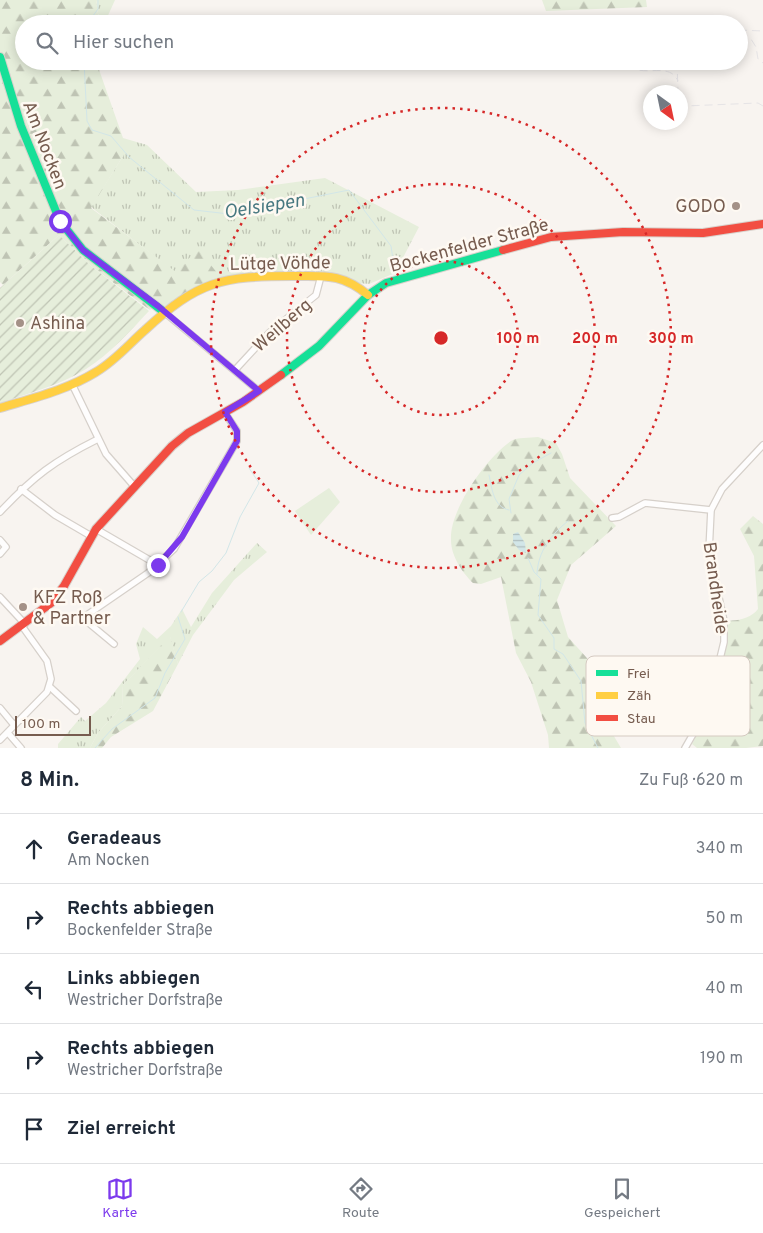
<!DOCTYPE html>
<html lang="de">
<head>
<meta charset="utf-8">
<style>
	body { margin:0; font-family:Overpass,sans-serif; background:#f6f6f7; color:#1f2937 }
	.compass { position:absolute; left:643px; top:85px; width:45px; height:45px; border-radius:50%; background:#fff; box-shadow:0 2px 12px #0003; rotate:147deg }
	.scale { position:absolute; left:15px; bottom:12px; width:76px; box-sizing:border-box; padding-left:5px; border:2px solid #765c4f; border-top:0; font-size:14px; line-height:18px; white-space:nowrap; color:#765c4f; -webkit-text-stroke:4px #fef9f2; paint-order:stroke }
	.stop { position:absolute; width:15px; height:15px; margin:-11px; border:4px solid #7c3aed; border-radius:50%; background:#fff }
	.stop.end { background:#7c3aed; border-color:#fff; box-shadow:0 1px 5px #0008 }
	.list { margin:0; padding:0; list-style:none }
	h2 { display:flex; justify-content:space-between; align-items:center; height:65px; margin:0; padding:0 20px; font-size:21px }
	h2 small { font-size:16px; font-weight:400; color:#747a83 }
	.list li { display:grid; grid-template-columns:32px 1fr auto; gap:15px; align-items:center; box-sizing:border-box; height:70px; padding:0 20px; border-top:1px solid #e0e1e3 }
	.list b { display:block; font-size:19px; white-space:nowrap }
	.list p { margin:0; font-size:16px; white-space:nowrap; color:#747a83 }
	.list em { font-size:16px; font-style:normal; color:#747a83 }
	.icon { flex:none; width:28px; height:28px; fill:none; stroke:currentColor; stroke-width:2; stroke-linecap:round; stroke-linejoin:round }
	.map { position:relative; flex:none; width:763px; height:748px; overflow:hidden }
	.search { position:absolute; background:#fff; box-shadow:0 2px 12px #0003; left:15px; right:15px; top:15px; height:55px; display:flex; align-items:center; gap:12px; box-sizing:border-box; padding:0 18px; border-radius:28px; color:#747a83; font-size:19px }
	.sheet { height:415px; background:#fff }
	nav { display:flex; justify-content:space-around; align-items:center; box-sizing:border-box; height:70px; border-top:1px solid #e0e1e3; background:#fff; font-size:14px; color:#747a83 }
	nav a { display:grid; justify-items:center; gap:2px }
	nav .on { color:#7c3aed }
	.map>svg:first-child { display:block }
	.grass { fill:url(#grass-tufts) }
	.forest { fill:url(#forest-firs) }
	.garden { fill:url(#garden-furrows) }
	.pitch { fill:#e6eedb }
	.water { fill:url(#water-rules) }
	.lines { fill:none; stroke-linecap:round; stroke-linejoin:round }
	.stream { stroke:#d2e6e8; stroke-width:1 }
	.street-casing { stroke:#d6d0ca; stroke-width:8 }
	.fast-casing { stroke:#d8d1cb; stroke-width:10 }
	.slow-casing { stroke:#d8d1cb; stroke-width:10 }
	.jam-casing { stroke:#d8d1cb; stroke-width:10 }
	.street { stroke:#fefdfd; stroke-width:5.5 }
	.fast { stroke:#16e098; stroke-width:8 }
	.slow { stroke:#ffcf43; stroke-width:8 }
	.jam { stroke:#f24e42; stroke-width:8 }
	.rail { stroke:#e6e4e6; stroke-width:1; stroke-dasharray:8 5; stroke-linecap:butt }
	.route { stroke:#7c3aed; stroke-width:6 }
	.ring { fill:none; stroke:#d62828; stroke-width:2.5; stroke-dasharray:2.5 5 }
	.poi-dot { fill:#a49187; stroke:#fef9f2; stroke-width:2 }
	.labels { text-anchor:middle; stroke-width:5; stroke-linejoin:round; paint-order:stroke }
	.street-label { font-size:18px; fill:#765c4f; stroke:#fef9f2 }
	.poi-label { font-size:18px; fill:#765c4f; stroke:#fef9f2; text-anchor:start }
	.water-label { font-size:19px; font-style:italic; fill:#477880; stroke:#fef9f2 }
	.key { fill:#fef9f2; stroke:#d5cac1; stroke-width:1 }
	.key-label { font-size:14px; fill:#765c4f }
	.centre { fill:#d62828; stroke:#fef9f2; stroke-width:2.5 }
	.ring-label { font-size:15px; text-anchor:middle; font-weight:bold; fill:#d62828; stroke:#fef9f2; stroke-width:5; stroke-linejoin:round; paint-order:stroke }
</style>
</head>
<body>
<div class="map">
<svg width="763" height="748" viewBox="0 0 763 748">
	<defs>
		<pattern id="grass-tufts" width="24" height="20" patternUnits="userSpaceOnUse" patternTransform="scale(1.25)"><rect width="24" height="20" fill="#e6eedb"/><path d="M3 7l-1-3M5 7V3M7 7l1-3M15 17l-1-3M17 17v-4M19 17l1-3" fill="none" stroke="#bfc4b4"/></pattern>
		<pattern id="forest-firs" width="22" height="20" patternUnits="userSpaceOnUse" patternTransform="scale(1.25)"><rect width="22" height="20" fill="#e6eedb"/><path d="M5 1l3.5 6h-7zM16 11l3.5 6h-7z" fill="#bfc4b4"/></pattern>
		<pattern id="garden-furrows" width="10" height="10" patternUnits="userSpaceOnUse" patternTransform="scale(1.25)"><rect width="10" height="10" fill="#e6eedb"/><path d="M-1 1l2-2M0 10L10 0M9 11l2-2" fill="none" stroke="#bfc4b4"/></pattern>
		<pattern id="water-rules" width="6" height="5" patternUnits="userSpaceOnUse" patternTransform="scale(1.25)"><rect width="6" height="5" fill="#d2e6e8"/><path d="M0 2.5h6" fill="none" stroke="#afbebe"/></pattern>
	</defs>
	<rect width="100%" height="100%" fill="#f8f4f0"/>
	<g class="grass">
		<polygon points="96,0 115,0 105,22 98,14"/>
		<polygon points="123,138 147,145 196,192 238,190 325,178 419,227 395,273 369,284 356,283 344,277 222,279 176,273 91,207 123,156"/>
		<polygon points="257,543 267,552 234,580 193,635 178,664 170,637 123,685 122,706 98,733 90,748 58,748 58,744 81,717 85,721 106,703 140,659 136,644 143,627 157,639 171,626 182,609 191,627 212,593"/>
	</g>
	<g class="forest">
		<polygon points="0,0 96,0 98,14 104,24 24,24 24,61 96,61 123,138 123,156 91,208 176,272 198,249 222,279 164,312 158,306 150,310 91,266 59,235 3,285 0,282"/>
		<polygon points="542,0 646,0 647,7 546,11"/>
		<path d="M538,437L556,443L562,454L570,478L616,526L571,565L557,600L568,637L595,667L593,701L621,748H549L548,735L531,682L516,653L501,577L481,584L473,583C462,572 451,556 451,540C449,510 487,457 511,441C517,437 530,438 538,437Z"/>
		<path d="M753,516L763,524V746L746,748H697L692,744L704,719L726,620C737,622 751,618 758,609L754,556L740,529Z"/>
		<polygon points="170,636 178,664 153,711 111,737 102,748 90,748 98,733 122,706 123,685"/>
	</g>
	<path class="garden" d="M59,235L91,266L149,311C130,331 110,354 86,369C60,385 30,393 0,403V288Z"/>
	<polygon class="pitch" points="329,488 340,502 311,535 295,511"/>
	<polygon class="water" points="518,532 525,543 526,553 519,550 513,542 513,534"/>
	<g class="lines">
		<g class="stream">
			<polyline points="87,24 98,9 98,0"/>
			<polyline points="84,61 87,121 92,130 111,136 129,157 194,210 229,214 349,190 391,246 395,273"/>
			<path d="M489,475C492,488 493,507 509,510"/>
			<polyline points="511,513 509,499 519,475 533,463 551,453"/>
			<polyline points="528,558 534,572 541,579 538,615 554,638 554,649 563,654 581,681 585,723 598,748"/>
			<path d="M537,574C538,551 551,535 568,521"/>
			<polyline points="181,612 199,582 212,571 226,553 240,517 259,483 249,468"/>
			<polyline points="95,748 112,729 155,698 165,673 185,639 178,617"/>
		</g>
		<defs>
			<g id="street">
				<polyline points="164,312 259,391"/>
				<polyline points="235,370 270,332 316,295 321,276"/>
				<polyline points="72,384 106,454 134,486"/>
				<polyline points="21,489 55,515 91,536"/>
				<path d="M0,512C34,476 54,461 98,439"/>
				<polyline points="612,518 619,517 645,503 711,510"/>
				<polyline points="96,529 158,565"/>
				<polyline points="0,540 6,547 0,554"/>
				<polyline points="0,597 25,624"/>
				<polyline points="114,644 85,620 84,617 148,573 174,549 237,441 237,431 225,413"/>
				<polyline points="50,687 76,711"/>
				<polyline points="0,708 14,725"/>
				<polyline points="8,733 21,748"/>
				<polyline points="0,740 47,692 51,679 47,661 22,626"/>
				<polyline points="685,748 708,708 724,642 724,621 709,551 711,510 722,489 763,445"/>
			</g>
			<g id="fast">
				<polyline points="0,57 21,126 60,221 83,250 164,312"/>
				<polyline points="281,375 319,346 368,295 386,283 503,250"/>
			</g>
			<path id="slow" d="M0,408C33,398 67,390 96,372C115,361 129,344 145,330C198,281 222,276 293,276C325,276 342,273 368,295"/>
			<g id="jam">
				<polyline points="503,250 551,237 623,232 703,233 763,224"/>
				<polyline points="0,641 51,603 64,586 96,529 172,446 188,433 243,402 281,375"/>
			</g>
		</defs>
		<use href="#street" class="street-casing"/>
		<use href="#fast" class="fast-casing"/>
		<use href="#slow" class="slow-casing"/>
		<use href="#jam" class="jam-casing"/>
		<use href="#street" class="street"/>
		<use href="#fast" class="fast"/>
		<use href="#slow" class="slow"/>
		<use href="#jam" class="jam"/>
		<g class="rail">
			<polyline points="739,30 763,31"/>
			<polyline points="739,37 751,39 756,47 758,59 763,63"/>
			<path d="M631,61L638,70C653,73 671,65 678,81"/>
			<polyline points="677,61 678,92"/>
			<polyline points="680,102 685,106 758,103 763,106"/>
		</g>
	</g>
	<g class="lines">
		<polyline class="route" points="60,221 83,250 158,306 259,391 225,412 237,431 237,441 182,537 158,565"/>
	</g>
	<g class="ring">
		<circle cx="441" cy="338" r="77"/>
		<circle cx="441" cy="338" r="154"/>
		<circle cx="441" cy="338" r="230"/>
	</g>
	<g class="poi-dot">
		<circle cx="736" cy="206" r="5"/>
		<circle cx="20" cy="323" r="5"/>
		<circle cx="23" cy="607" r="5"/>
	</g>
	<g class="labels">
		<g class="street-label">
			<text transform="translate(45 145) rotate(69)" y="6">Am Nocken</text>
			<text transform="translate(469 245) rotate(-15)" y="6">Bockenfelder Straße</text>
			<text transform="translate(280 263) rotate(-1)" y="6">Lütge Vöhde</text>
			<text transform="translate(282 325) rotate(-41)" y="6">Weilberg</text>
			<text transform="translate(716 588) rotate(82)" y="6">Brandheide</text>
		</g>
		<g class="poi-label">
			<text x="726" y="212" text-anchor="end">GODO</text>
			<text x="30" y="329">Ashina</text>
			<text x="33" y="603">KFZ Roß<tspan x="33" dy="21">&amp; Partner</tspan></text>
		</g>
		<g class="water-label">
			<text transform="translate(264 205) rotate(-9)" y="7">Oelsiepen</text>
		</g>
	</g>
	<rect x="586" y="656" width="164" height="80" rx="8" class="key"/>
	<rect x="596" y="670" width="22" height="6" fill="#16e098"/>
	<rect x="596" y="692" width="22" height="7" fill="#ffcf43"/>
	<rect x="596" y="715" width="22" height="6" fill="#f24e42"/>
	<g class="key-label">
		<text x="627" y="678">Frei</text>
		<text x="627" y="700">Zäh</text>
		<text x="627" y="723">Stau</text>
	</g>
	<circle cx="441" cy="338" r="8" class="centre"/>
	<g class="ring-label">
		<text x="518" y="343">100 m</text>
		<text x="595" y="343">200 m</text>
		<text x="671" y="343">300 m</text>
	</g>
</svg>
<svg class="compass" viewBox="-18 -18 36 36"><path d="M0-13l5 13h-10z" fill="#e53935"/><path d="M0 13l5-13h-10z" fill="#747a83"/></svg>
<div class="scale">100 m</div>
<div class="stop" style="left:60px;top:221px"></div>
<div class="stop end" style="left:158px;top:565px"></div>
<div class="search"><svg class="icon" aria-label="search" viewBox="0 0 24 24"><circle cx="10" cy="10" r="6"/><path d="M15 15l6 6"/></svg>Hier suchen</div>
</div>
<section class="sheet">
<h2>8 Min.<small>Zu Fuß · 620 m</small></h2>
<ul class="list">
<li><svg class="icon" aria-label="ahead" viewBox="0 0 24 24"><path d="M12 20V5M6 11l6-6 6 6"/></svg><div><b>Geradeaus</b><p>Am Nocken</p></div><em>340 m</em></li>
<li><svg class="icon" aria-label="right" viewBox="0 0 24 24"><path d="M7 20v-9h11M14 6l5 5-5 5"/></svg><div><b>Rechts abbiegen</b><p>Bockenfelder Straße</p></div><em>50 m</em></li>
<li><svg class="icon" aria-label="left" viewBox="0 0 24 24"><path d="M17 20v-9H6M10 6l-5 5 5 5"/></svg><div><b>Links abbiegen</b><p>Westricher Dorfstraße</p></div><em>40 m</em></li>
<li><svg class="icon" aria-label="right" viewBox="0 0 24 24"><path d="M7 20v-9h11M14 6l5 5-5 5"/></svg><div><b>Rechts abbiegen</b><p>Westricher Dorfstraße</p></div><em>190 m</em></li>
<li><svg class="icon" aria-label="arrive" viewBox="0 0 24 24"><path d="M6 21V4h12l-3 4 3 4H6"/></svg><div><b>Ziel erreicht</b></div></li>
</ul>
</section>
<nav>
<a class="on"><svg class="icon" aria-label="map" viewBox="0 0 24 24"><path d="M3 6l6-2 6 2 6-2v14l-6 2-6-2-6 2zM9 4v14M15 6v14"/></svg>Karte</a>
<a><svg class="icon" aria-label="directions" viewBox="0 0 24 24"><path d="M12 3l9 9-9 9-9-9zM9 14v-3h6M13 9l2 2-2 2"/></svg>Route</a>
<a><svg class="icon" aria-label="saved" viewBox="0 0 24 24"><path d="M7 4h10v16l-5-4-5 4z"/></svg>Gespeichert</a>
</nav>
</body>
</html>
